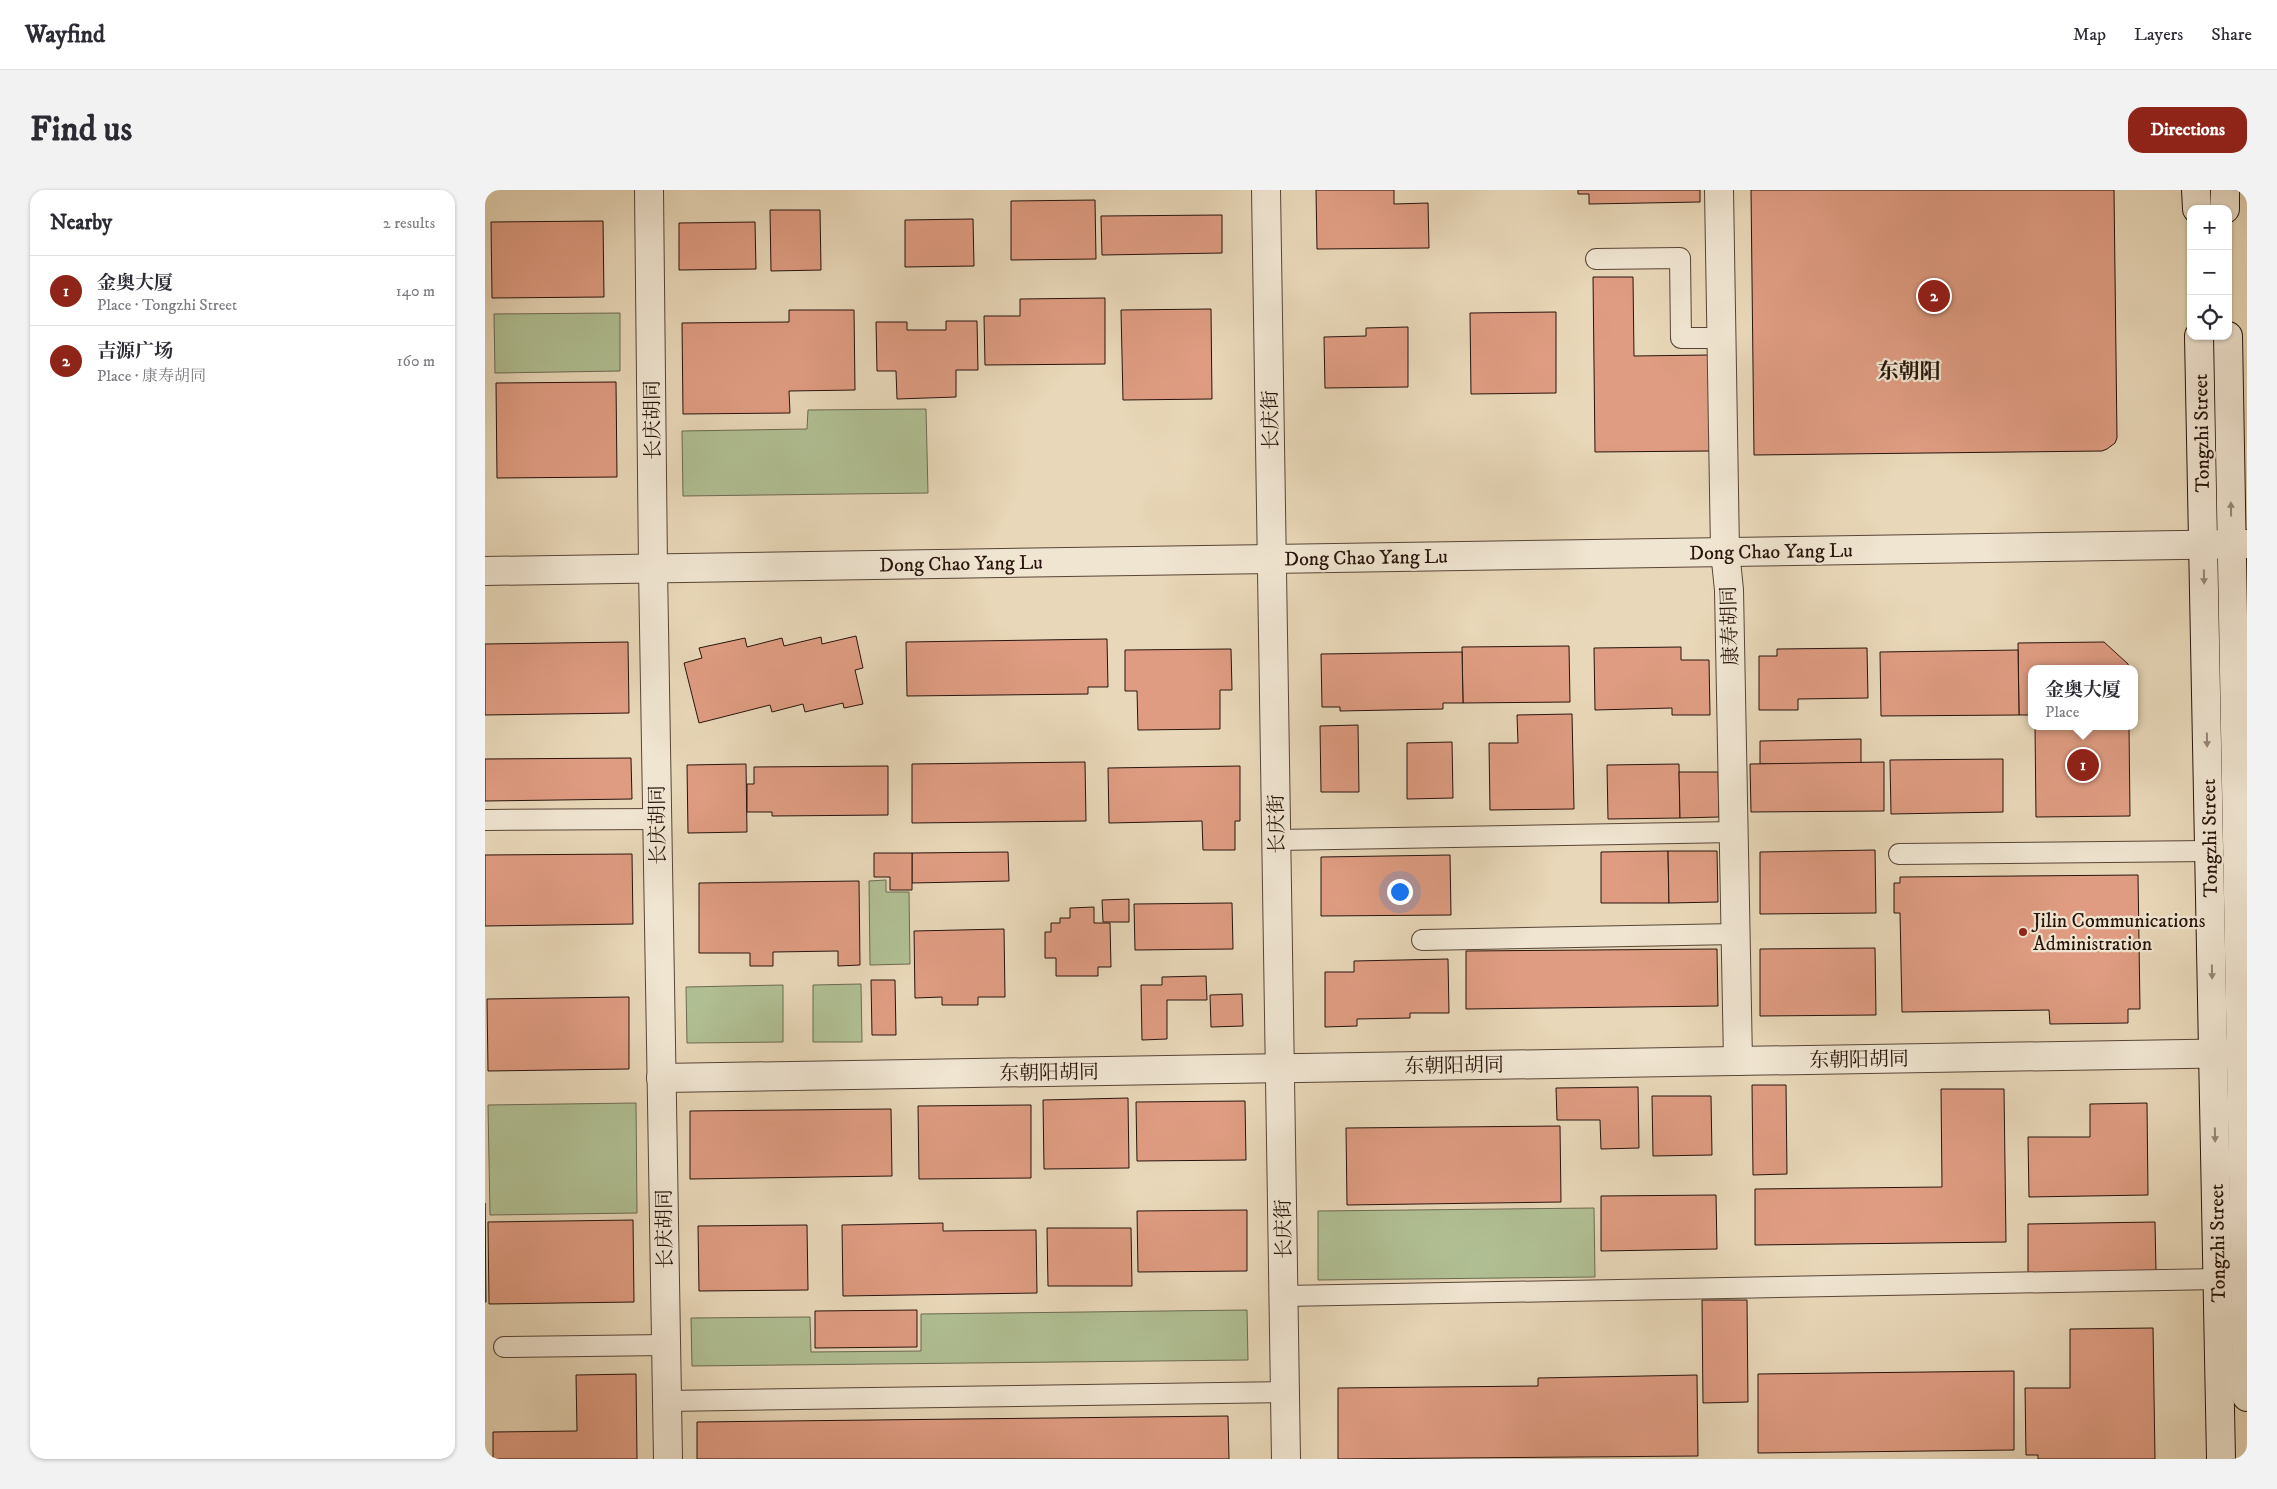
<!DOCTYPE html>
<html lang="en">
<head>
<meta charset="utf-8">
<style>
	body { margin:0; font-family:"IM FELL DW Pica","Noto Serif SC",serif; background:#f2f2f3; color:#2b2b33 }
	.controls { position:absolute; right:15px; top:15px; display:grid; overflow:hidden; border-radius:10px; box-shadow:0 1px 4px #0004 }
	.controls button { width:45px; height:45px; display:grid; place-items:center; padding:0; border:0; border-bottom:1px solid #e1e1e2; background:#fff; color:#2b2b33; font:25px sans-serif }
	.you { position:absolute; left:914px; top:701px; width:18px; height:18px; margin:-12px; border:4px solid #fff; border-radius:50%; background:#1a73e8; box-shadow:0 0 0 8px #1a73e833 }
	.badge { display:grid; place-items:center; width:32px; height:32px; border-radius:50%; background:#8f2418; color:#fff; font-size:16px; font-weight:700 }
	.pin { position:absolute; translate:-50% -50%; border:2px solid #fff; box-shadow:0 1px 5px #0006 }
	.popup { position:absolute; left:1543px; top:475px; width:110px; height:65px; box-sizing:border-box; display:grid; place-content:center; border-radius:10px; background:#fff; filter:drop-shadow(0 1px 4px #0005); font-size:16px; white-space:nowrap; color:#7c7c81 }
	.popup b { font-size:19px; color:#2b2b33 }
	.popup::after { content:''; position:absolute; left:50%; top:100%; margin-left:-10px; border:10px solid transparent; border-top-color:#fff }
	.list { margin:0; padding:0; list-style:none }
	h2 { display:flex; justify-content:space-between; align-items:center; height:65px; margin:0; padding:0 20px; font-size:21px }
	h2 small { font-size:16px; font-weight:400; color:#7c7c81 }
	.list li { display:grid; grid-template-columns:32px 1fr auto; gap:15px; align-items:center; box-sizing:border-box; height:70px; padding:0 20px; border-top:1px solid #e1e1e2 }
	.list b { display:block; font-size:19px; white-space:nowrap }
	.list p { margin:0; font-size:16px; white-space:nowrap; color:#7c7c81 }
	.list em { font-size:16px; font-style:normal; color:#7c7c81 }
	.icon { flex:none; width:28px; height:28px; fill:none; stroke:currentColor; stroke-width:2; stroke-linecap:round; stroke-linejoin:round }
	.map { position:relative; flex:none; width:1762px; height:1269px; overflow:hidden; border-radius:15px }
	header { display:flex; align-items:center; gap:30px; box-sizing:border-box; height:70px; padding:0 25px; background:#fff; border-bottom:1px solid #e1e1e2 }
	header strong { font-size:24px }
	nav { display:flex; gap:28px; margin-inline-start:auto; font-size:18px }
	.intro { display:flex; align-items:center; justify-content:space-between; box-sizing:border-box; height:120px; padding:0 30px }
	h1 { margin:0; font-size:35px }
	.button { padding:12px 22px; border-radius:15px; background:#8f2418; color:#fff; font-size:18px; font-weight:700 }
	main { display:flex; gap:30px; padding:0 30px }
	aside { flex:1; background:#fff; border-radius:15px; box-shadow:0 1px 4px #0004 }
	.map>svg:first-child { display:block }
	.grass { fill:#b0bf93; stroke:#6c6a50 }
	.building { fill:#df9c82; stroke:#28140c }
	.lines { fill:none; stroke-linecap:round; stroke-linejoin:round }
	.service-casing { stroke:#584537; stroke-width:22 }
	.minor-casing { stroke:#584537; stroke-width:30 }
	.tertiary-casing { stroke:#584537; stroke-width:30 }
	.secondary-casing { stroke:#28140c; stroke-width:30 }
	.service { stroke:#f0e5d1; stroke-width:20 }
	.minor { stroke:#f0e5d1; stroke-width:28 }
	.tertiary { stroke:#f0e5d1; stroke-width:28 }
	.secondary { stroke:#f0e5d1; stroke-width:28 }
	.oneway { fill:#968778 }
	.poi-dot { fill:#8f2418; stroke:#f0e5d1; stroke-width:2 }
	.labels { text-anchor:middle; stroke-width:4.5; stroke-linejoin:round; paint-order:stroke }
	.street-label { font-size:20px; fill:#28140c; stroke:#f0e5d1 }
	.poi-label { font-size:20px; fill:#28140c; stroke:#f0e5d1; text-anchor:start }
	.neighbourhood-label { font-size:21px; font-weight:bold; fill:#28140c; stroke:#f0e5d1 }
</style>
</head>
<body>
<header>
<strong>Wayfind</strong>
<nav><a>Map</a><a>Layers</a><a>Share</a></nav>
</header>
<div class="intro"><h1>Find us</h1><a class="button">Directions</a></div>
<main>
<aside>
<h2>Nearby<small>2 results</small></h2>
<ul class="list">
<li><span class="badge">1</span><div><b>金奥大厦</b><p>Place · Tongzhi Street</p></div><em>140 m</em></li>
<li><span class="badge">2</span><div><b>吉源广场</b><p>Place · 康寿胡同</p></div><em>160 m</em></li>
</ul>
</aside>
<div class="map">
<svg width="1762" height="1269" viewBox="0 0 1762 1269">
	<rect width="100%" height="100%" fill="#e8d7b8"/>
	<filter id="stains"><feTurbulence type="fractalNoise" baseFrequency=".004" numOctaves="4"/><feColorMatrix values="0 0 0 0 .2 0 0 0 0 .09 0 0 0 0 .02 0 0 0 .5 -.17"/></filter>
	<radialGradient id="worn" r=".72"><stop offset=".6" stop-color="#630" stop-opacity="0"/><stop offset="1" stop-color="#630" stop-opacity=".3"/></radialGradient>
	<g class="grass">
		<polygon points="135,123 135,181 10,183 9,124"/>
		<polygon points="441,219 443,303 198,306 197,241 322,239 323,220"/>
		<polygon points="401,690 401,702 424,702 425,774 385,775 384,691"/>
		<polygon points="376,794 377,852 328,852 328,795"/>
		<polygon points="298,795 298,852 202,853 201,797"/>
		<polygon points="151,913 152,1023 5,1025 3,915"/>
		<polygon points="1109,1018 1110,1087 833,1090 833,1021"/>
		<polygon points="762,1120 763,1170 207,1176 206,1128 325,1127 326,1162 436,1161 436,1124"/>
	</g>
	<g class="building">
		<polygon points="831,0 909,0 909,14 943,13 944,58 832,59"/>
		<polygon points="1093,0 1215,0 1215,12 1104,14 1104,4 1093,4"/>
		<polygon points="1266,0 1629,0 1632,248 1630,253 1622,259 1617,261 1269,265"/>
		<polygon points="610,10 611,69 526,70 526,11"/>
		<polygon points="285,20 335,20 336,80 286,81"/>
		<polygon points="737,25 737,63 617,65 616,26"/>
		<polygon points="488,29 489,76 420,77 420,30"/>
		<polygon points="118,31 119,107 7,108 6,32"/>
		<polygon points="270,32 271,79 194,80 194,33"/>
		<polygon points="1108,87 1148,87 1149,166 1224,165 1225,261 1110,262"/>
		<polygon points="620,108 620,174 500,175 499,126 535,126 535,109"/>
		<polygon points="726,119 727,209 638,210 636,120"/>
		<polygon points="304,120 369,120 370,200 304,201 305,223 198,224 197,133 304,132"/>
		<polygon points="1071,122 1071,203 986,204 985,123"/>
		<polygon points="461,131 492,131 493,180 471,180 471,207 412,209 411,181 392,181 391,132 422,132 422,140 461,140"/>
		<polygon points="923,137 923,197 840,198 839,147 881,146 881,138"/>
		<polygon points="131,192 132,287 12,288 11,193"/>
		<polygon points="371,446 378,478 370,480 378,514 359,518 358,513 320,522 318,514 287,522 285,515 214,533 199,473 217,468 214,458 260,448 262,457 297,448 299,456 336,447 337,454"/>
		<polygon points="622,449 623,497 603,497 603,504 422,506 421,452"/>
		<polygon points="143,452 144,523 0,525 0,454"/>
		<polygon points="1619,452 1643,474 1644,479 1547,479 1547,525 1534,525 1533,453"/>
		<polygon points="1084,456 1085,512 978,513 977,457"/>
		<polygon points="1196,457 1196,470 1224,470 1225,525 1187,525 1187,518 1110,520 1109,458"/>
		<polygon points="1382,458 1383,508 1313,509 1313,520 1274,520 1274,466 1292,466 1292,459"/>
		<polygon points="746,459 747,500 735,500 735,539 653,540 652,501 640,501 640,460"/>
		<polygon points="1533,460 1534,525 1396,526 1395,462"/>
		<polygon points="977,462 978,513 958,513 958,519 855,521 855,517 837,517 836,464"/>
		<polygon points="1087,524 1089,619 1005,620 1004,553 1033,553 1032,525"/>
		<polygon points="873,535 874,602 836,602 835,536"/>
		<polygon points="1550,536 1644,536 1645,626 1551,627"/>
		<polygon points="1376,549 1376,573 1275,574 1275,551"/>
		<polygon points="967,552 968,608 922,609 922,553"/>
		<polygon points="146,568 147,609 0,611 0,569"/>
		<polygon points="1518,569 1518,622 1406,624 1405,570"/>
		<polygon points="600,572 601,631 427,633 427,574"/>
		<polygon points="1399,572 1399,621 1266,622 1265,574"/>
		<polygon points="261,574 262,642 203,643 202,575"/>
		<polygon points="1194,574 1195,628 1123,629 1122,575"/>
		<polygon points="403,576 403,625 287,626 287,622 262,622 262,594 269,594 269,577"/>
		<polygon points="755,576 755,631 750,631 750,660 718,660 717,631 624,633 623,578"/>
		<polygon points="1194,582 1233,582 1234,627 1195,628"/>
		<polygon points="1390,660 1391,723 1275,724 1275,662"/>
		<polygon points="1183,661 1184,713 1116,713 1116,662"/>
		<polygon points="1183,661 1232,661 1233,712 1184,713"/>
		<polygon points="523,662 524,691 427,693 427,663"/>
		<polygon points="389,663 427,663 427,700 405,700 405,687 389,687"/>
		<polygon points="147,664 148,734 0,736 0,665"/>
		<polygon points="965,665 966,725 836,726 836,667"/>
		<polygon points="1653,685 1655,819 1643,819 1643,833 1565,834 1564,820 1417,822 1415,723 1409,723 1409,693 1415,693 1415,687"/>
		<polygon points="374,691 375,775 353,776 353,761 288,762 288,776 265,776 265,763 214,763 214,693"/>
		<polygon points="644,709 644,732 618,732 617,710"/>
		<polygon points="747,713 748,759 650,760 649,714"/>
		<polygon points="609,717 609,733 625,733 626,777 613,777 613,786 571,786 571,768 560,768 560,742 566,742 566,733 575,733 575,728 585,728 585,718"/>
		<polygon points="519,739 520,807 493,807 493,815 457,815 457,807 430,808 429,741"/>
		<polygon points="1390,758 1391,825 1275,826 1275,759"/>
		<polygon points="1232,759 1233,816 981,819 981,761"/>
		<polygon points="963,769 964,823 925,823 925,828 872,829 872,836 840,837 840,782 869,782 869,771"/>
		<polygon points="721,786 722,810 682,810 682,849 657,850 656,795 677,795 677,787"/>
		<polygon points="386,790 410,790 411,845 387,845"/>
		<polygon points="757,804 758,836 726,837 725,805"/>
		<polygon points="144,807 144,879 3,881 2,809"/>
		<polygon points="1267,895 1301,895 1302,984 1268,985"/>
		<polygon points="1153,897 1154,958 1116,959 1115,930 1072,930 1071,898"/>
		<polygon points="1456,899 1519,899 1521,1052 1270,1055 1270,999 1457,997"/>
		<polygon points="1167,906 1226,906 1227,965 1168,966"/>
		<polygon points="643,908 644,978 559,979 558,910"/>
		<polygon points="760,911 761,970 652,971 651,912"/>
		<polygon points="1662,913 1663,1005 1544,1007 1543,947 1605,947 1605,914"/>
		<polygon points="546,915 546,988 434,989 433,916"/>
		<polygon points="406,919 407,986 205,989 205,921"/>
		<polygon points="1075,936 1076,1012 862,1015 861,938"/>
		<polygon points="1231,1005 1232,1059 1116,1061 1116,1006"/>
		<polygon points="0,1013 1,1112 0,1112"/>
		<polygon points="762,1020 762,1081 653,1082 652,1021"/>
		<polygon points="148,1030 149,1112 4,1114 3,1032"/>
		<polygon points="1670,1032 1671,1082 1543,1084 1543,1034"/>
		<polygon points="458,1033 458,1041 551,1040 552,1103 358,1106 357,1035"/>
		<polygon points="322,1035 323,1100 214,1101 213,1036"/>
		<polygon points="562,1038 646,1038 647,1096 563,1096"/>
		<polygon points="1217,1110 1262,1110 1263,1212 1218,1213"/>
		<polygon points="432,1120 432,1157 330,1158 330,1121"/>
		<polygon points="1668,1138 1670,1269 1553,1269 1553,1265 1541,1265 1540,1198 1585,1198 1585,1139"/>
		<polygon points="1529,1181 1529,1260 1273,1263 1273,1184"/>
		<polygon points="151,1184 152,1269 8,1269 8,1242 92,1241 91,1185"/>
		<polygon points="1212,1185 1213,1266 853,1269 853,1198 1053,1196 1053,1188"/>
		<polygon points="743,1226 744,1269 212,1269 212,1232"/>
	</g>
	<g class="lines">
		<defs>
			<g id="service">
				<polyline points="1111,69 1195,68 1196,148 1237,148"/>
				<polyline points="0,630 172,629"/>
				<polyline points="792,650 1249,642"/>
				<polyline points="1414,664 1724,661"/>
				<polyline points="937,750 1251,744"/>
				<polyline points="799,1106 1733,1089"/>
				<polyline points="19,1157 181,1155"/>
				<polyline points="182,1211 800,1202"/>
			</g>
			<g id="minor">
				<polyline points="164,0 168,378 183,1269"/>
				<polyline points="1234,0 1240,361 1244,400 1253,871"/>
				<polyline points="176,888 1762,863"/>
			</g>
			<g id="tertiary">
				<polyline points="781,0 801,1269"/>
				<polyline points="0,381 1762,354"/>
			</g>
			<g id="secondary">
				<polyline points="1711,0 1712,19"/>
				<polyline points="1740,0 1740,19"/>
				<polyline points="1714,146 1736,1269"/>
				<polyline points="1743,146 1762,1207"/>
			</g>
		</defs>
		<use href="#service" class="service-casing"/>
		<use href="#minor" class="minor-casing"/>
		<use href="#tertiary" class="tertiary-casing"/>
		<use href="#secondary" class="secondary-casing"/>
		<use href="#service" class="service"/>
		<use href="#minor" class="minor"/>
		<use href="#tertiary" class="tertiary"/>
		<use href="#secondary" class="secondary"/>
	</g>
	<defs><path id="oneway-solid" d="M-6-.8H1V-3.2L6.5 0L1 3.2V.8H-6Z" transform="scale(1.25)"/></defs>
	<g class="oneway">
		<use href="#oneway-solid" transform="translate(1746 319) rotate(-91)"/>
		<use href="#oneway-solid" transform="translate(1719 387) rotate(89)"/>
		<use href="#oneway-solid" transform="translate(1722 550) rotate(89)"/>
		<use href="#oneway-solid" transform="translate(1727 782) rotate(89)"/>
		<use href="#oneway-solid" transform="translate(1730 945) rotate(89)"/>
	</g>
	<circle class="poi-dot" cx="1538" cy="742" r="5"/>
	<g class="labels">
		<g class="street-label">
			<text transform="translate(167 230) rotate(-91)" y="7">长庆胡同</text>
			<text transform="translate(785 230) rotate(-91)" y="7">长庆街</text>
			<text transform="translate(1716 243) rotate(-91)" y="7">Tongzhi Street</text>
			<text transform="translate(1286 361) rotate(-1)" y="7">Dong Chao Yang Lu</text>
			<text transform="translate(881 367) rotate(-1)" y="7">Dong Chao Yang Lu</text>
			<text transform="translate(476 373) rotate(-1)" y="7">Dong Chao Yang Lu</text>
			<text transform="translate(1244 436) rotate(-92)" y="7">康寿胡同</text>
			<text transform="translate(791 634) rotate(-91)" y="7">长庆街</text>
			<text transform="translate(172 635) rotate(-91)" y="7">长庆胡同</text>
			<text transform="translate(1724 648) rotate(-91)" y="7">Tongzhi Street</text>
			<text transform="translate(1374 869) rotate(-1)" y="7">东朝阳胡同</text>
			<text transform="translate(969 875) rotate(-1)" y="7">东朝阳胡同</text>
			<text transform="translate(564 882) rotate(-1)" y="7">东朝阳胡同</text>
			<text transform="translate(179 1039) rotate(-91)" y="7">长庆胡同</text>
			<text transform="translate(798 1039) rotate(-91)" y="7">长庆街</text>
			<text transform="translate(1732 1053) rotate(-91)" y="7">Tongzhi Street</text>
		</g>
		<g class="poi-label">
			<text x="1548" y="737">Jilin Communications<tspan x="1548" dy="23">Administration</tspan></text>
		</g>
		<g class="neighbourhood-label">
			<text x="1424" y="188">东朝阳</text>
		</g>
	</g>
	<rect width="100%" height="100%" filter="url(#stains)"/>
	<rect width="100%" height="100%" fill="url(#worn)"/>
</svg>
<div class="controls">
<button>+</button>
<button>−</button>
<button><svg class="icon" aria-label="locate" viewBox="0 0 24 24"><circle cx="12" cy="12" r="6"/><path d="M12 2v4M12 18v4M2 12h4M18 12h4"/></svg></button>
</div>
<div class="you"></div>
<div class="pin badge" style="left:1598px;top:575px">1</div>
<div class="popup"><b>金奥大厦</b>Place</div>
<div class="pin badge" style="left:1449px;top:106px">2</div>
</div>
</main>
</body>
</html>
